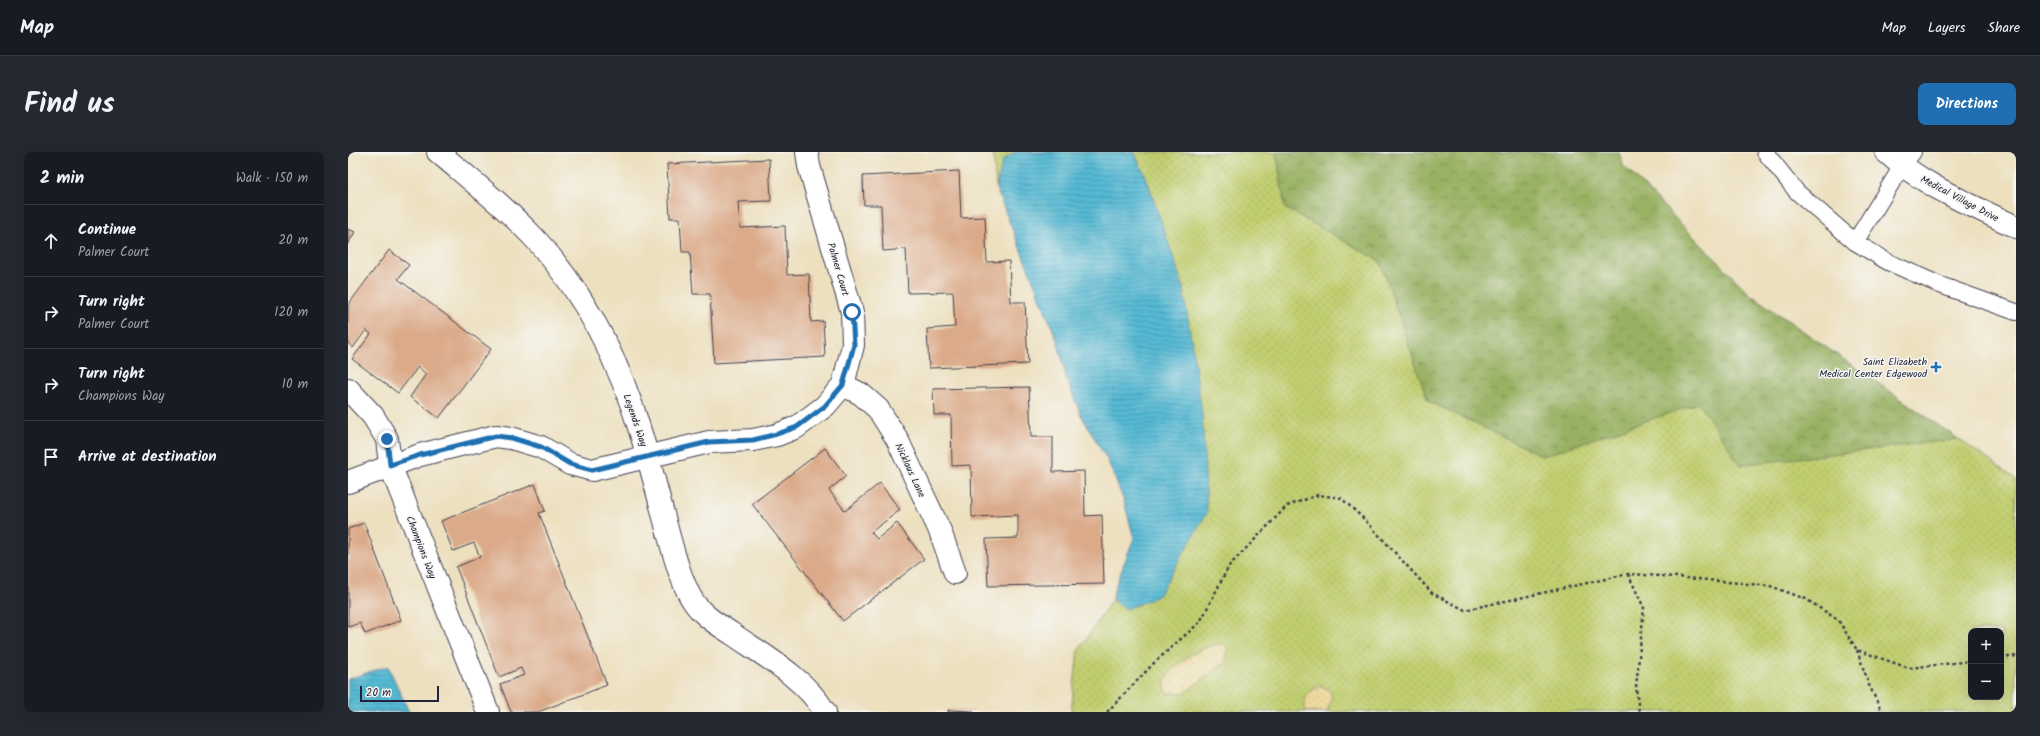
<!DOCTYPE html>
<html lang="en">
<head>
<meta charset="utf-8">
<style>
	body { margin:0; font-family:Kalam,sans-serif; background:#242831; color:#f1f3f6 }
	.controls { position:absolute; right:12px; bottom:12px; display:grid; overflow:hidden; border-radius:8px; box-shadow:0 4px 16px #0002 }
	.controls button { width:36px; height:36px; display:grid; place-items:center; padding:0; border:0; border-bottom:1px solid #363941; background:#171b24; color:#f1f3f6; font:20px sans-serif }
	.scale { position:absolute; left:12px; bottom:10px; width:79px; box-sizing:border-box; padding-left:4px; border:2px solid #22223b; border-top:0; font-size:11px; line-height:14px; white-space:nowrap; color:#22223b; -webkit-text-stroke:3px #f6f6f2; paint-order:stroke }
	.stop { position:absolute; width:12px; height:12px; margin:-9px; border:3px solid #1f6fb2; border-radius:50%; background:#fff }
	.stop.end { background:#1f6fb2; border-color:#fff; box-shadow:0 1px 4px #0008 }
	.list { margin:0; padding:0; list-style:none }
	h2 { display:flex; justify-content:space-between; align-items:center; height:52px; margin:0; padding:0 16px; font-size:17px }
	h2 small { font-size:13px; font-weight:400; color:#9ea1a6 }
	.list li { display:grid; grid-template-columns:26px 1fr auto; gap:12px; align-items:center; box-sizing:border-box; height:72px; padding:0 16px; border-top:1px solid #363941 }
	.list b { display:block; font-size:15px; white-space:nowrap }
	.list p { margin:0; font-size:13px; white-space:nowrap; color:#9ea1a6 }
	.list em { font-size:13px; font-style:normal; color:#9ea1a6 }
	.icon { flex:none; width:22px; height:22px; fill:none; stroke:currentColor; stroke-width:2; stroke-linecap:round; stroke-linejoin:round }
	.map { position:relative; flex:none; width:1668px; height:560px; overflow:hidden; border-radius:8px }
	header { display:flex; align-items:center; gap:24px; box-sizing:border-box; height:56px; padding:0 20px; background:#171b24; border-bottom:1px solid #363941 }
	header strong { font-size:19px }
	nav { display:flex; gap:22px; margin-inline-start:auto; font-size:14px }
	.intro { display:flex; align-items:center; justify-content:space-between; box-sizing:border-box; height:96px; padding:0 24px }
	h1 { margin:0; font-size:28px }
	.button { padding:10px 18px; border-radius:8px; background:#1f6fb2; color:#fff; font-size:14px; font-weight:700 }
	main { display:flex; gap:24px; padding:0 24px }
	aside { flex:1; background:#171b24; border-radius:8px; box-shadow:0 4px 16px #0002 }
	.map>svg:first-child { display:block }
	.grass { fill:url(#grass-dots); stroke:#727855; fill-rule:evenodd }
	.forest { fill:url(#forest-crowns); stroke:#5d6a4e }
	.sand { fill:url(#sand-dots); stroke:#887e6c }
	.water { fill:url(#water-rules); stroke:#3c6e88 }
	.building { fill:#dbaa89 }
	.lines { fill:none; stroke-linecap:round; stroke-linejoin:round }
	.lane-casing { stroke:#403e4f; stroke-width:18 }
	.street-casing { stroke:#403e4f; stroke-width:24 }
	.path { stroke:#403e4f; stroke-width:2.5; stroke-dasharray:3 3; stroke-linecap:butt }
	.lane { stroke:#fff; stroke-width:16 }
	.street { stroke:#fff; stroke-width:22 }
	.route { stroke:#1f6fb2; stroke-width:5 }
	.poi-dot { fill:#1f6fb2; stroke:#f6f6f2; stroke-width:1.5 }
	.labels { text-anchor:middle; stroke-width:3; stroke-linejoin:round; paint-order:stroke }
	.street-label { font-size:10px; fill:#22223b; stroke:#f6f6f2 }
	.poi-label { font-size:10px; fill:#22223b; stroke:#f6f6f2; text-anchor:end }
</style>
</head>
<body>
<header>
<strong>Map</strong>
<nav><a>Map</a><a>Layers</a><a>Share</a></nav>
</header>
<div class="intro"><h1>Find us</h1><a class="button">Directions</a></div>
<main>
<aside>
<h2>2 min<small>Walk · 150 m</small></h2>
<ul class="list">
<li><svg class="icon" aria-label="ahead" viewBox="0 0 24 24"><path d="M12 20V5M6 11l6-6 6 6"/></svg><div><b>Continue</b><p>Palmer Court</p></div><em>20 m</em></li>
<li><svg class="icon" aria-label="right" viewBox="0 0 24 24"><path d="M7 20v-9h11M14 6l5 5-5 5"/></svg><div><b>Turn right</b><p>Palmer Court</p></div><em>120 m</em></li>
<li><svg class="icon" aria-label="right" viewBox="0 0 24 24"><path d="M7 20v-9h11M14 6l5 5-5 5"/></svg><div><b>Turn right</b><p>Champions Way</p></div><em>10 m</em></li>
<li><svg class="icon" aria-label="arrive" viewBox="0 0 24 24"><path d="M6 21V4h12l-3 4 3 4H6"/></svg><div><b>Arrive at destination</b></div></li>
</ul>
</aside>
<div class="map">
<svg width="1668" height="560" viewBox="0 0 1668 560">
	<defs>
		<pattern id="grass-dots" width="8" height="8" patternUnits="userSpaceOnUse"><rect width="8" height="8" fill="#c1ce6f"/><path d="M2 2h.1M6 6h.1" fill="none" stroke="#a6b161" stroke-width="1.8" stroke-linecap="round"/></pattern>
		<pattern id="forest-crowns" width="20" height="18" patternUnits="userSpaceOnUse"><rect width="20" height="18" fill="#98b162"/><path d="M2 6a3 3 0 1 1 6 0M12 15a3 3 0 1 1 6 0" fill="none" stroke="#7c9052"/></pattern>
		<pattern id="sand-dots" width="8" height="8" patternUnits="userSpaceOnUse"><rect width="8" height="8" fill="#eeda9e"/><path d="M2 2h.1M6 6h.1" fill="none" stroke="#ccbb89" stroke-width="1.8" stroke-linecap="round"/></pattern>
		<pattern id="water-rules" width="6" height="5" patternUnits="userSpaceOnUse"><rect width="6" height="5" fill="#56bad4"/><path d="M0 2.5h6" fill="none" stroke="#4797ad"/></pattern>
	</defs>
	<rect width="100%" height="100%" fill="#f6f6f2"/>
	<filter id="ink" filterUnits="userSpaceOnUse"><feTurbulence type="fractalNoise" baseFrequency=".025" numOctaves="2"/><feDisplacementMap in="SourceGraphic" scale="8" xChannelSelector="R" yChannelSelector="G"/><feConvolveMatrix kernelMatrix="1 2 1 2 8 2 1 2 1" color-interpolation-filters="sRGB"/></filter>
	<filter id="wash" filterUnits="userSpaceOnUse"><feTurbulence type="fractalNoise" baseFrequency=".012" numOctaves="4" result="noise"/><feDisplacementMap in="SourceGraphic" scale="16" xChannelSelector="R" yChannelSelector="G"/><feGaussianBlur stdDeviation="0.9" result="paint"/><feColorMatrix in="noise" values="0 0 0 0 0 0 0 0 0 0 0 0 0 0 0 0 0 1.4 0 .05"/><feComposite in="paint" operator="in"/></filter>
	<g filter="url(#wash)">
		<rect width="100%" height="100%" fill="#ede0bf"/>
		<path class="grass" d="M645,0H1197L1668,327V560H723L730,499L764,448L767,435L786,386L776,349L760,309L733,263L719,228L710,190L648,36ZM1623,479H1653V545H1623Z"/>
		<polygon class="forest" points="928,0 1271,0 1275,13 1404,144 1610,287 1392,313 1351,251 1195,304 1080,249 1032,109 937,56"/>
		<g class="sand">
			<path d="M869,492H877L880,497L877,511L836,541H819L816,530C826,511 849,497 869,492Z"/>
			<path d="M972,534C987,537 985,549 978,560H958C955,547 959,540 972,534Z"/>
		</g>
		<g class="water">
			<polygon points="668,0 786,0 798,25 835,134 854,260 859,361 810,444 779,457 764,448 767,435 786,386 776,349 760,309 733,263 719,228 710,190 648,36 655,8"/>
			<polygon points="40,514 61,560 0,560 0,527"/>
		</g>
		<g id="blocks">
			<g class="building">
				<polygon points="421,7 423,49 390,50 392,76 437,74 439,123 461,122 463,170 475,169 477,205 366,211 362,142 345,142 342,100 334,100 332,66 322,66 319,12"/>
				<polygon points="611,19 613,66 637,65 639,110 661,109 663,150 677,150 680,212 581,216 579,177 607,175 605,140 560,141 558,97 535,99 533,53 516,53 515,24"/>
				<polygon points="0,77 7,80 0,92"/>
				<polygon points="41,98 61,113 50,127 143,197 91,266 62,245 78,222 70,215 50,241 4,207 23,182 18,178 5,196 0,191 0,153"/>
				<polygon points="681,235 683,285 705,285 705,320 736,319 737,364 754,363 756,432 640,434 638,387 670,386 670,363 624,365 623,313 604,314 603,263 586,263 585,237"/>
				<polygon points="477,296 498,324 481,338 497,359 532,331 552,358 523,380 529,387 549,371 576,407 495,469 404,352"/>
				<polygon points="187,332 197,359 191,361 259,533 190,560 163,560 152,532 176,523 173,516 151,525 108,415 132,405 126,391 105,399 93,369"/>
				<polygon points="16,371 53,468 17,482 12,471 0,475 0,377"/>
				<polygon points="600,558 626,559 626,560 600,560"/>
			</g>
		</g>
	</g>
	<g filter="url(#ink)">
		<use href="#blocks" fill-opacity="0" stroke="#403e4f" stroke-width="1"/>
		<g class="lines">
			<defs>
				<g id="lane">
					<polyline points="1417,0 1449,40 1507,90 1540,110 1592,133 1668,160"/>
					<polyline points="1507,90 1554,14 1565,0"/>
				</g>
				<g id="street">
					<path d="M90,0C124,29 160,57 190,90C239,145 273,214 294,285C303,315 311,346 319,377C325,399 331,423 342,444C351,461 367,471 383,481C416,504 456,525 477,560"/>
					<path d="M1538,0C1575,34 1624,53 1668,75"/>
					<polyline points="495,233 513,242 530,257 549,287 592,379 607,421"/>
					<polyline points="0,237 25,264 39,287 42,313 140,560"/>
					<polyline points="0,330 72,303 148,284 163,286 193,295 222,312 244,318 361,290 405,288 429,283 449,275 477,254 495,233 505,193 504,160 461,14 459,0"/>
				</g>
			</defs>
			<use href="#lane" class="lane-casing"/>
			<use href="#street" class="street-casing"/>
			<g class="path">
				<polyline points="1280,422 1296,456 1288,535 1291,560"/>
				<polyline points="1509,498 1521,533 1534,560"/>
				<polyline points="1653,506 1668,504"/>
				<polyline points="759,560 807,510 852,470 881,414 939,354 970,343 993,346 1016,367 1084,441 1117,458 1280,422 1329,425 1422,434 1458,447 1490,468 1509,498 1561,516 1623,509"/>
			</g>
			<use href="#lane" class="lane"/>
			<use href="#street" class="street"/>
		</g>
	</g>
	<g class="lines" filter="url(#ink)">
		<polyline class="route" points="39,287 42,313 72,303 148,284 164,286 193,295 222,312 244,318 361,290 405,288 429,282 449,275 477,254 495,233 506,193 504,160"/>
	</g>
	<path class="poi-dot" d="M1586 209h4v4h4v4h-4v4h-4v-4h-4v-4h4z"/>
	<g class="labels">
		<g class="street-label">
			<text transform="translate(1612 46) rotate(28)" y="4">Medical Village Drive</text>
			<text transform="translate(491 117) rotate(74)" y="4">Palmer Court</text>
			<text transform="translate(288 268) rotate(71)" y="4">Legends Way</text>
			<text transform="translate(563 318) rotate(65)" y="4">Nicklaus Lane</text>
			<text transform="translate(74 395) rotate(69)" y="4">Champions Way</text>
		</g>
		<g class="poi-label">
			<text x="1579" y="213">Saint Elizabeth<tspan x="1579" dy="12">Medical Center Edgewood</tspan></text>
		</g>
	</g>
</svg>
<div class="controls">
<button>+</button>
<button>−</button>
</div>
<div class="scale">20 m</div>
<div class="stop" style="left:504px;top:160px"></div>
<div class="stop end" style="left:39px;top:287px"></div>
</div>
</main>
</body>
</html>
